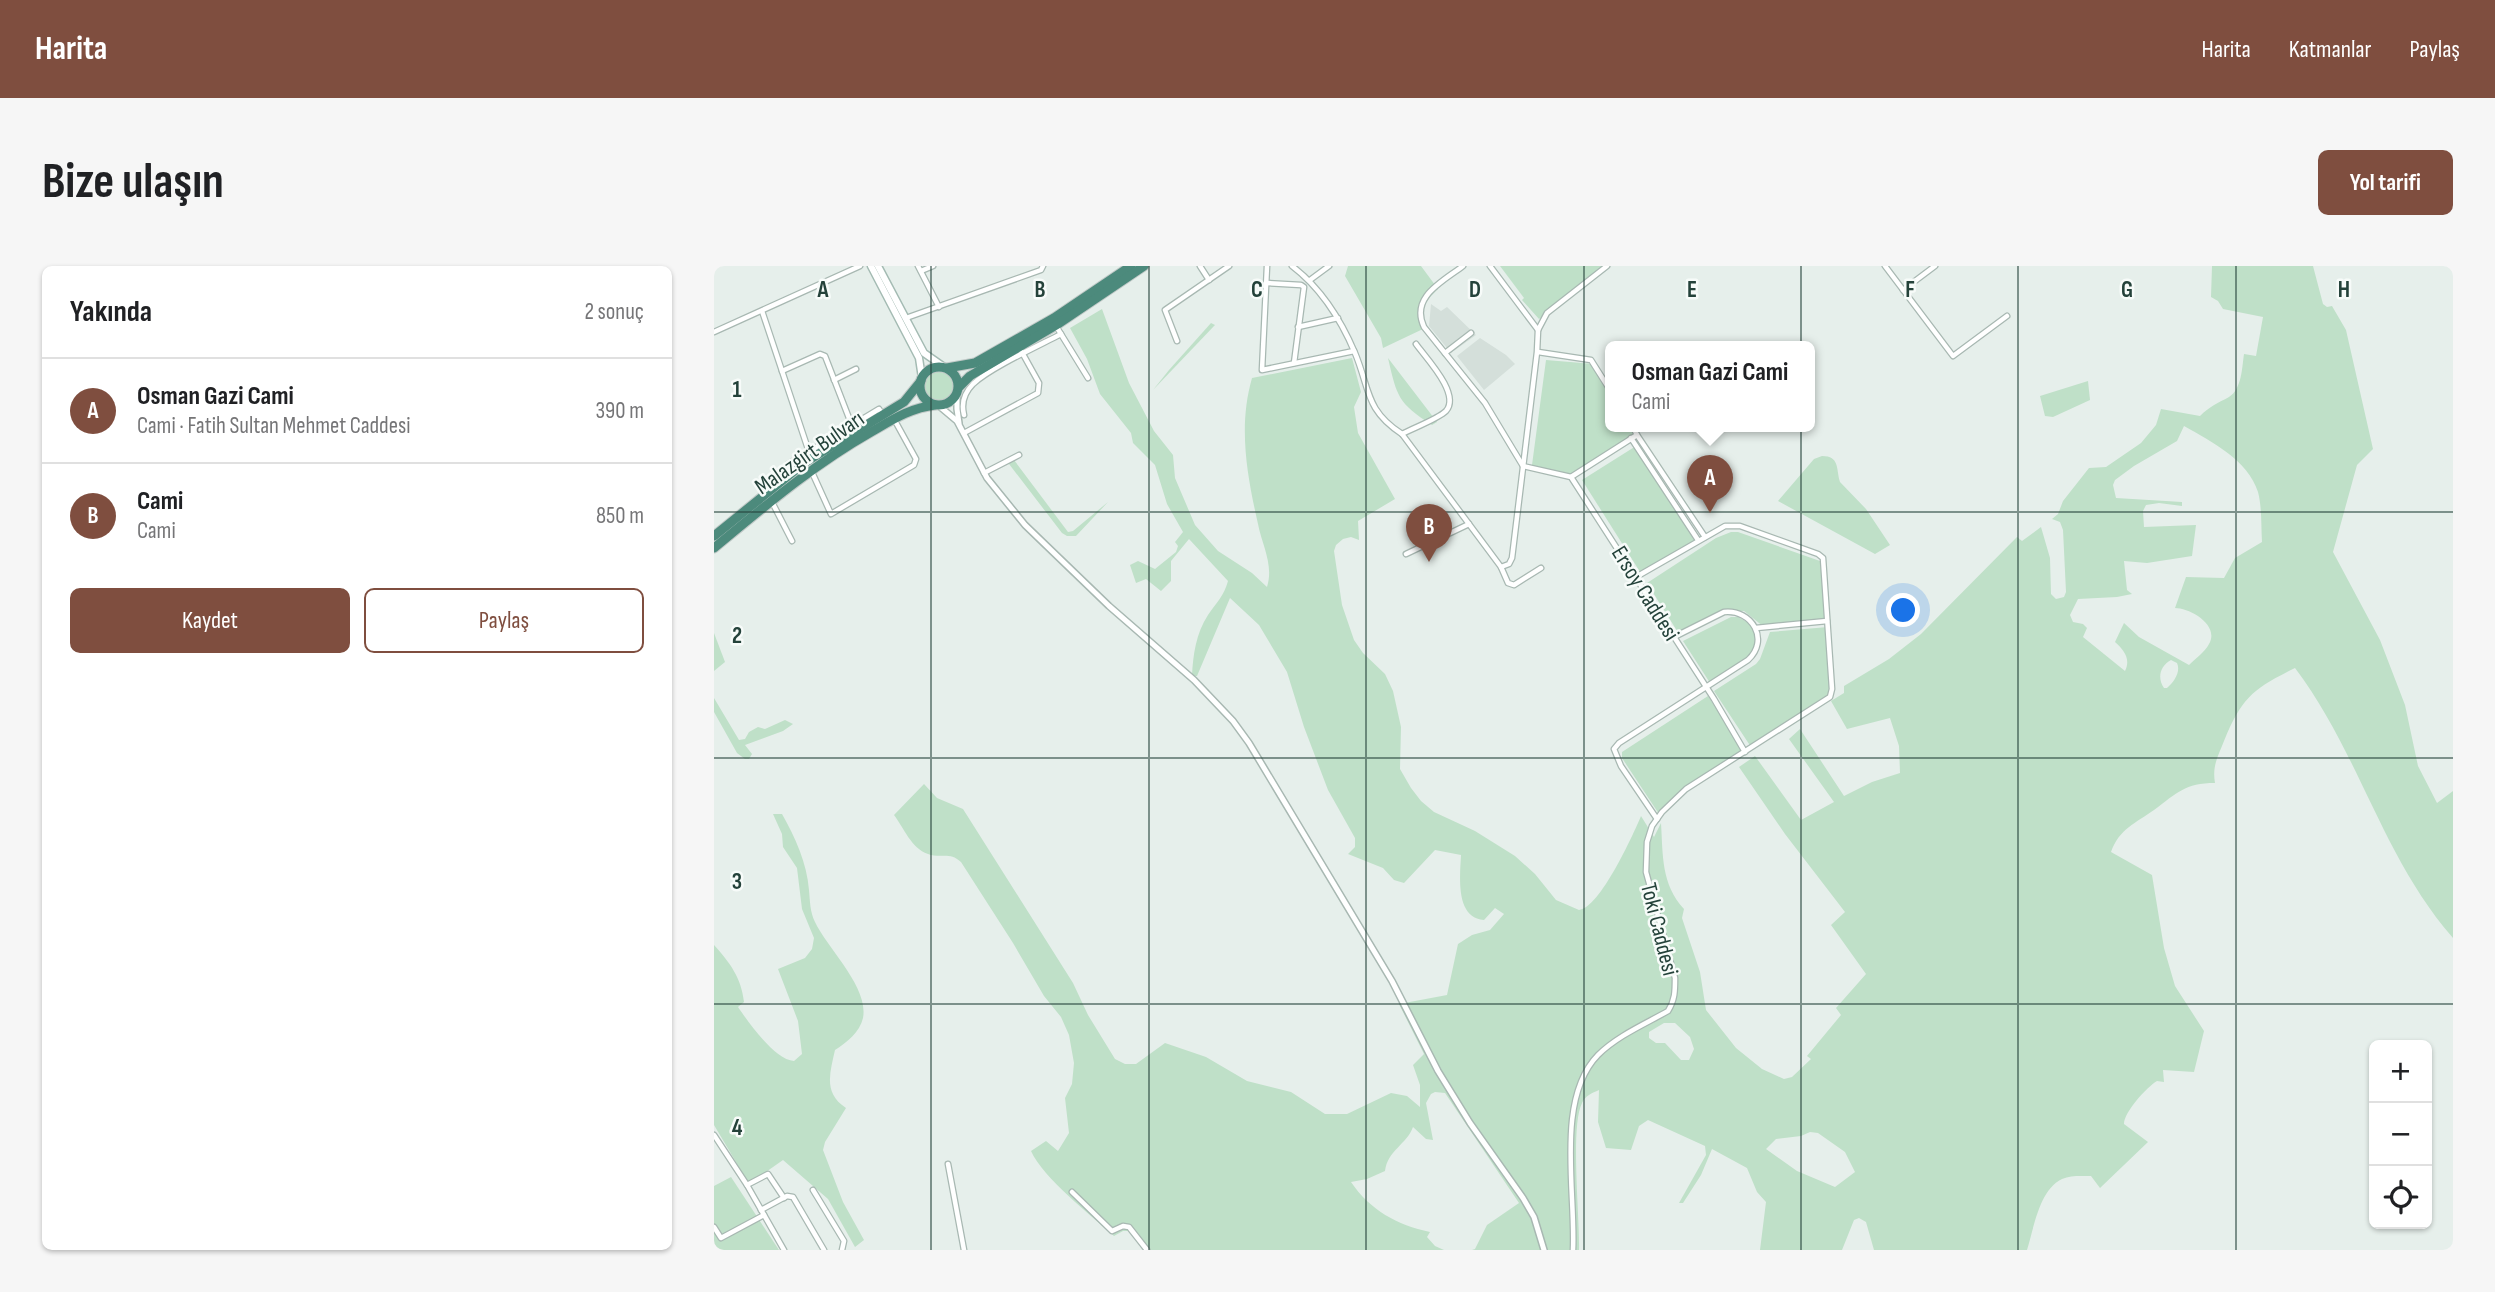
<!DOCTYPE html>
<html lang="tr">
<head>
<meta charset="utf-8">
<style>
	body { margin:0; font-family:"Sofia Sans Condensed",sans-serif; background:#f6f6f6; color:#202124 }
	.controls { position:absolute; right:21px; bottom:21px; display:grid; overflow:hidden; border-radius:10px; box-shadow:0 2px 5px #0004 }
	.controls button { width:63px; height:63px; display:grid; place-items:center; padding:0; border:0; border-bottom:2px solid #e0e0e0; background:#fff; color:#202124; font:35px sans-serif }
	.you { position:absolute; left:1190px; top:345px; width:24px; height:24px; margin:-18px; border:5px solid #fff; border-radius:50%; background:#1a73e8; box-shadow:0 0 0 10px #1a73e833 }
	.badge { display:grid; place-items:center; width:46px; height:46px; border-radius:50%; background:#7f4e3f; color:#fff; font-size:23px; font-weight:700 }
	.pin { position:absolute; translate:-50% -58px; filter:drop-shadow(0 2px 4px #0008) }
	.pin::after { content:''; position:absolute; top:37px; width:24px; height:21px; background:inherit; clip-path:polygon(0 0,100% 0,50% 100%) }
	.popup { position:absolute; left:891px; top:75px; width:210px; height:91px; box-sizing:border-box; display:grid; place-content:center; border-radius:10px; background:#fff; filter:drop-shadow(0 2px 5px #0005); font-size:23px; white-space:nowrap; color:#757577 }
	.popup b { font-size:26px; color:#202124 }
	.popup::after { content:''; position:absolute; left:50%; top:100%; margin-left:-14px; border:14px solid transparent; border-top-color:#fff }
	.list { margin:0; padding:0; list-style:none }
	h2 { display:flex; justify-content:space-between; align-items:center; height:91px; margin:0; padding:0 28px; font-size:30px }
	h2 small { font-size:23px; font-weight:400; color:#757577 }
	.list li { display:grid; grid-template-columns:46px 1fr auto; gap:21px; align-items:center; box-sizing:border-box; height:105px; padding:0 28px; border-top:2px solid #e0e0e0 }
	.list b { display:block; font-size:26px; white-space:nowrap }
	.list p { margin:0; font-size:23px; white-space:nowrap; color:#757577 }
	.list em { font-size:23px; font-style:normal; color:#757577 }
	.actions { display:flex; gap:14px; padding:21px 28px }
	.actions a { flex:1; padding:16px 0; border:2px solid #7f4e3f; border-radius:10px; text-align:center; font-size:24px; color:#7f4e3f }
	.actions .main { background:#7f4e3f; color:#fff }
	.icon { flex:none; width:38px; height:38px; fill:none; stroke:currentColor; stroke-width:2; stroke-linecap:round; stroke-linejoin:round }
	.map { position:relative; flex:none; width:1739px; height:984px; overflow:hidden; border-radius:10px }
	header { display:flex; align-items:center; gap:42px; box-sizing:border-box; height:98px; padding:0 35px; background:#7f4e3f; color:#fff }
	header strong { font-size:33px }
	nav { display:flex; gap:38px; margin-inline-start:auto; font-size:24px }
	.intro { display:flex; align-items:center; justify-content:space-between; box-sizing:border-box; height:168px; padding:0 42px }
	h1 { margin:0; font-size:49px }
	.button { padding:18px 32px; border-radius:10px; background:#7f4e3f; color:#fff; font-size:24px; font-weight:700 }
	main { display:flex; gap:42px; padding:0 42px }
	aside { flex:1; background:#fff; border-radius:10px; box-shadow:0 2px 5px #0004 }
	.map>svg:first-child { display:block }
	.built { fill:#d4dfda }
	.green { fill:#bfe0c8; fill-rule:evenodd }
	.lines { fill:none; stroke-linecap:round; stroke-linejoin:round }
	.minor-casing { stroke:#a8b8b2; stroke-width:7 }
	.tertiary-casing { stroke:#a8b8b2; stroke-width:8 }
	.secondary-casing { stroke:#a4bbb3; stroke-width:9 }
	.trunk-casing { stroke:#c2cac8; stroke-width:11 }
	.minor { stroke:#fff; stroke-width:4.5 }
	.tertiary { stroke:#fff; stroke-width:5 }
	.secondary { stroke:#fff; stroke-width:6 }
	.trunk { stroke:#4c8a7c; stroke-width:9 }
	.grid { fill:none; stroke:#24423a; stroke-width:2; stroke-opacity:0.55 }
	.labels { text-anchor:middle; stroke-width:5; stroke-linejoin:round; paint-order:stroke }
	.street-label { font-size:23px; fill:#24423a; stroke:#f7fbf9 }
	.grid-label { font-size:23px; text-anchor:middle; font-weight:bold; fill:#24423a; stroke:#f7fbf9; stroke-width:5; stroke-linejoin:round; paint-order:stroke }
</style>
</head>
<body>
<header>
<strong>Harita</strong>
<nav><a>Harita</a><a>Katmanlar</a><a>Paylaş</a></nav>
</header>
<div class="intro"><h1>Bize ulaşın</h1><a class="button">Yol tarifi</a></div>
<main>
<aside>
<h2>Yakında<small>2 sonuç</small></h2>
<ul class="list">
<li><span class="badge">A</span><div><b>Osman Gazi Cami</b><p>Cami · Fatih Sultan Mehmet Caddesi</p></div><em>390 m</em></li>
<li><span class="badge">B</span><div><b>Cami</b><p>Cami</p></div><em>850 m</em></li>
</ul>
<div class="actions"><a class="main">Kaydet</a><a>Paylaş</a></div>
</aside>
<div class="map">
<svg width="1739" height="984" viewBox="0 0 1739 984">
	<rect width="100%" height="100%" fill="#e6efeb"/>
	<g class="built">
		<polygon points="717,38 727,45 733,41 762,69 737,87 715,60"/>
		<polygon points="766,72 792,89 801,98 770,124 743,90"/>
	</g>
	<g class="green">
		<path d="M634,0H707L724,23C711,35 706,44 709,63L669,82L667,72L631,10Z"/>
		<polygon points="786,0 895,0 825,53 808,34 810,32"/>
		<path d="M1498,0H1599L1609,38L1613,41L1618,40L1632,64L1659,183L1643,199L1619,286L1666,374L1691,439L1704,500L1723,537L1739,525V672C1667,589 1646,488 1581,402C1539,423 1528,431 1510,475C1504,490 1498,500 1501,517C1471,517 1463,527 1440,544C1422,557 1405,563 1397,586L1438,609L1450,682L1461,720L1490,765L1480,806L1449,804L1450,816L1443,815C1433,821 1410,846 1410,858L1434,876L1386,922L1377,910C1367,910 1357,909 1348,913C1325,924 1320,962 1313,984H1160L1152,956L1145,952L1140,954L1128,984H1046L1052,936L1043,926L1033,902L998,883L987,909L969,937H965L992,889L991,880L934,854L925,860L917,884L892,882L884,856L885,824C878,827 871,830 868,837C856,861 866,952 865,984H758L761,983L773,959L805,937L731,827L721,826L717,828L712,837L719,874L712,873L699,861C693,878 673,885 671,905L653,913L637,916C656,944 683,959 716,966L713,971L721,980L730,984H430L415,965H409L400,970C377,949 329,912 317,885L332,875L344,885L355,867L351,832L358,818L360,797L355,769L347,751L330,730L299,677L247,596C235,585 227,593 214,588C197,582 190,562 180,549L210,518L223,532L249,543L359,717L374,749L401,793L411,798H422L451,777L492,791L533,815L577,826L611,848H633L677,827L693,830L706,841V819L699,799L710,788L685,738L733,729L744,678L758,669L776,664L790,648L781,642L770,654C741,652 746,610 747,589L721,584L690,617L680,614L669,602L634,588L641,581V572L614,524L590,461L573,406L545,359L516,332L483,410H478C479,389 482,367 494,349C502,337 510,330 514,315L475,273L457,295V315L447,325L432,313L422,317L416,299L424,295L441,303L462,286L464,280L461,276L469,266L453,238L441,199L419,177L417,167L386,128L373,93L356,62L388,43L415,117L440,165L459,189L461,212L481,259L504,285L538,307L553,321C560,299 548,279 544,258C533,209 524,161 538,112L638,92L647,126L640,141L644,167L681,233L644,255L645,274L637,271L629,273L622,279L620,285L628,339L640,374L649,387L671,408L679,425L687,461L686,503L697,522L707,535L720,546L761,565L801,590L821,608L842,634L865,644C886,642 919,569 927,550L940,571L947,557C949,589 947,618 970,643L968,652L986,706L992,744L1022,782L1048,803L1070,813L1078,811L1097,793L1093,790L1127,749L1122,742L1152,708L1117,659L1131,646L1071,568L1025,501L1041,490L1087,554L1120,536L1075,473L1086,463L1130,530L1158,516L1186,507L1185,480L1176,452L1133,463L1117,435L1130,427V420L1175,393L1207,368L1303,271L1308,275L1327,261L1336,292L1337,328L1342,333L1350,331L1352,326L1349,264L1346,256L1338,253L1344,248L1349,235L1375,202L1392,201L1427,177L1442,159L1447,143L1486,150C1496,140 1504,137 1515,131C1528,123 1528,101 1530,88L1542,90L1549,51L1509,43L1504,35L1497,31ZM1470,160C1498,176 1534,194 1544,226C1548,241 1547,260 1548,276L1521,292L1510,312L1472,311L1461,342C1476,342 1506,359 1495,378C1491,386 1481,393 1475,399L1425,371L1410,357L1401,376C1410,384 1417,393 1411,405L1369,371L1373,362L1369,358L1359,356L1356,349L1364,333L1403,331L1418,328L1413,324L1410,295L1433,297L1478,290L1482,259L1430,261L1429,245L1432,239L1445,237L1468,240V236L1402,232L1399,219L1401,214L1420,200L1463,175ZM1457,394L1463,397C1467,406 1460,416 1453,422H1450C1443,412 1446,400 1457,394ZM950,757H961L976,771L980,783L975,794H967L951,777H942L935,772V766ZM1096,866L1104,867L1131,886L1141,906L1121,921L1083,905L1052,883L1062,873L1087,870Z"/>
		<polygon points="497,57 501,59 439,124 455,104"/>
		<path d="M674,92L723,156L718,159C684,137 683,131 674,92Z"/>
		<polygon points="832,94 880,98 896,124 896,161 919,161 923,168 862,209 820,201 818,199"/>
		<circle cx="225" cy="120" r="16"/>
		<polygon points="1374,115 1376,134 1339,151 1331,150 1326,130"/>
		<polygon points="922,180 982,275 930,310 928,309 868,214"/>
		<polygon points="297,190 354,266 359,265 394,236 362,270 353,270 348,267 292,194"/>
		<path d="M1108,190C1126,190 1122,203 1126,216L1152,243L1176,279L1161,288L1064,235L1100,193Z"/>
		<polygon points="1017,266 1024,266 1106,295 1114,355 1050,361 1030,345 1014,345 965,368 933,317 1002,272"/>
		<polygon points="1017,351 1024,351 1037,358 1045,380 1037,394 998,420 969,375"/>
		<polygon points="1114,361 1118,421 1116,431 1037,481 1000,425 1042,398 1046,393 1056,366"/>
		<polygon points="0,367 11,396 0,405"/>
		<polygon points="994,430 1030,486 976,521 945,548 908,492 908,486"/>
		<polygon points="0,432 25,474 31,473 35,466 44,461 51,463 71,454 79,458 69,465 31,479 38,488 35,493 31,493 23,487 0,446"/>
		<path d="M59,548H68C81,571 93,597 95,624C96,635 96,646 101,656C113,682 155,721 149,752C146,766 132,777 121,784C116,807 109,827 132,842L111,876L109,884L129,936L150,974L141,981L114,933L69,894L35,918L0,859V679C16,697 27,711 30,736L24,741C35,757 61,794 80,795L88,788L84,755L64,703L91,692L98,683L100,672L88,643L83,602L69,581L68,568Z"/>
		<polygon points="17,911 65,984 0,984 0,920"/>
	</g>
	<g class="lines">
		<defs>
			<g id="minor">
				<polyline points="204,0 225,41"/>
				<polyline points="486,0 495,14"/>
				<polyline points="553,0 548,104 640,85"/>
				<path d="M578,0C607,22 627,54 641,87C656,123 651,144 688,168L787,301L794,317L800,319L827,302"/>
				<path d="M749,0C728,16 696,31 710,61L771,137L809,200L857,211L1000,433L1031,486"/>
				<polyline points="776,0 824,64"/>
				<polyline points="1171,0 1239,90 1293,50"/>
				<polyline points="207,5 219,0"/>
				<polyline points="596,14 615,0"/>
				<polyline points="552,17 587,19 590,21 580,97"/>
				<polyline points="1189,24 1221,0"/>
				<polyline points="48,45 97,192"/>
				<polyline points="192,52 327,4 329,0"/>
				<polyline points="342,60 374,112"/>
				<polyline points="584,61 624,52"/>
				<polyline points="0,66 146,0"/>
				<polyline points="463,75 451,44 515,0"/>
				<polyline points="824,86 877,94 896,124"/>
				<polyline points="731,87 757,67"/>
				<polyline points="68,105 106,88 111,90 140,165"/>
				<polyline points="120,114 142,103"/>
				<path d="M250,149C247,137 251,126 259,118C276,102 324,80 347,68"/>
				<polyline points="250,167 324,127 325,117 305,81"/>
				<path d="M688,168C699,162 724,153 732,145C747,128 712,92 702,78"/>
				<polyline points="923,169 991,271"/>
				<polyline points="917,172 984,274"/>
				<polyline points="74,198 165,143 168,148"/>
				<polyline points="97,204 117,248 200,199 202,193 180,153"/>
				<polyline points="270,207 305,189"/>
				<polyline points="857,211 923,169 919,161"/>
				<polyline points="58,236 78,275"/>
				<polyline points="692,288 755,258"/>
				<polyline points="787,301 795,298 798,292 823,86 824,64 833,47 893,0"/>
				<polyline points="1042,362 1113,355"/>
				<path d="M943,553L907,500L900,483L905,477L1034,394C1056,374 1038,343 1010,346L960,371"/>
				<polyline points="0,869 33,919 70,984"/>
				<polyline points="234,898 250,984"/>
				<polyline points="33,919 54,908 70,932"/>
				<polyline points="99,924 130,975 128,984"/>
				<polyline points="358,926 398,965 409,960 415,961 433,984"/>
				<polyline points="47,944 73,930 79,931 110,984"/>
				<polyline points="0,961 7,972 50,949"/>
				<path d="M859,984C862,927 841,833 884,789C903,770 931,758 954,745C961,734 961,725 961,712L932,606L933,576L938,560L948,546L972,523L1116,431L1118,423L1109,292L1104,288L1026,260H1011L922,311"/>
			</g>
			<g id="tertiary">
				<polyline points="243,128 243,143 245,157"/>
				<polyline points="224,139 243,155 273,212 311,259 395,340 480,414 519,455 535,477 678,715 724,805 756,857 809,932 820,951 830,984"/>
			</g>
			<g id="secondary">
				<polyline points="157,0 205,92 208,112"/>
				<polyline points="164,0 210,87 230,101"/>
			</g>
			<g id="trunk">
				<circle cx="225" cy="120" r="19"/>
				<polyline points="233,102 261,97 340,52 417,0"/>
				<polyline points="245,121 256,110 344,58 430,0"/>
				<polyline points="0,270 90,197 190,136 207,115"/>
				<path d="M0,282C51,240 99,199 157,166C178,154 196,142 221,139"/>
			</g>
		</defs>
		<use href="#minor" class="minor-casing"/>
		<use href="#tertiary" class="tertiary-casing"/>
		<use href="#secondary" class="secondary-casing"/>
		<use href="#trunk" class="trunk-casing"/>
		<use href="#minor" class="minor"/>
		<use href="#tertiary" class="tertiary"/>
		<use href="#secondary" class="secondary"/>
		<use href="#trunk" class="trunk"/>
	</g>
	<path class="grid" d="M217,0V984M435,0V984M652,0V984M870,0V984M1087,0V984M1304,0V984M1522,0V984M0,246H1739M0,492H1739M0,738H1739"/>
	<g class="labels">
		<g class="street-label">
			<text transform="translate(95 186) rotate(-35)" y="8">Malazgirt Bulvarı</text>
			<text transform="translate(932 327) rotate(58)" y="8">Ersoy Caddesi</text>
			<text transform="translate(946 663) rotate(76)" y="8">Toki Caddesi</text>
		</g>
	</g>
	<g class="grid-label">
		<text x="109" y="31">A</text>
		<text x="326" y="31">B</text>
		<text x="543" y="31">C</text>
		<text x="761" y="31">D</text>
		<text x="978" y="31">E</text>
		<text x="1196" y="31">F</text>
		<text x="1413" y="31">G</text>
		<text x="1630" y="31">H</text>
		<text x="23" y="131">1</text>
		<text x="23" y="377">2</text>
		<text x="23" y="623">3</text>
		<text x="23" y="869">4</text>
	</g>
</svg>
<div class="controls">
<button>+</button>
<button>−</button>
<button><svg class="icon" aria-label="locate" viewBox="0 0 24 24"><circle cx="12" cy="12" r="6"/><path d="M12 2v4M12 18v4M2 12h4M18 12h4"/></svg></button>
</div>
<div class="you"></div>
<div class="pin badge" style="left:996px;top:247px">A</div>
<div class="popup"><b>Osman Gazi Cami</b>Cami</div>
<div class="pin badge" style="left:715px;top:296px">B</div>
</div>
</main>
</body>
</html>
